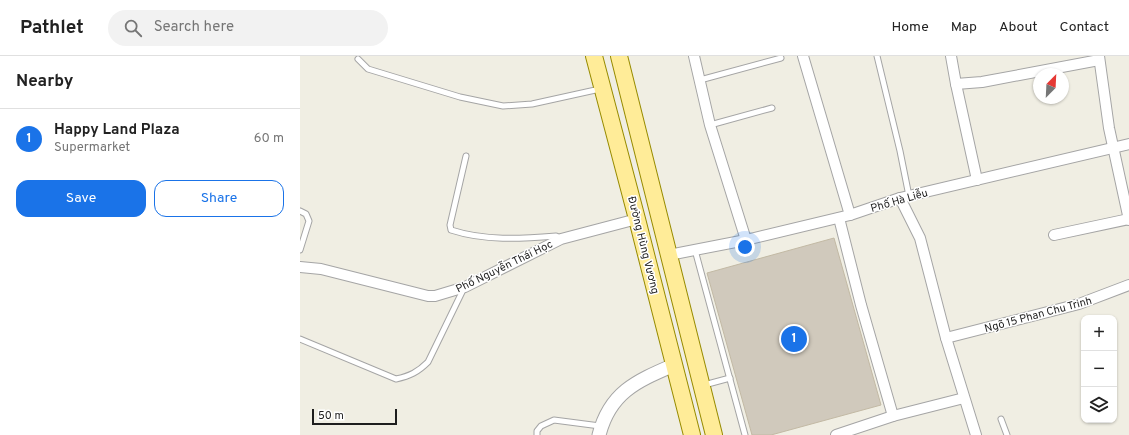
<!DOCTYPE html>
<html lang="en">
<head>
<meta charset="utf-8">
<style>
	body { margin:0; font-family:Overpass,sans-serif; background:#f2f2f2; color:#222 }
	.controls { position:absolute; right:12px; bottom:12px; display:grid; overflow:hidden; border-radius:8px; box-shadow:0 1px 3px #0004 }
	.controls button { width:36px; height:36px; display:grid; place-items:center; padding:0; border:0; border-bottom:1px solid #e0e0e0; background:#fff; color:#222; font:20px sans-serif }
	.compass { position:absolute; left:733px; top:12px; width:36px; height:36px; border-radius:50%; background:#fff; box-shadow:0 1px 3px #0004; rotate:24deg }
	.scale { position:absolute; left:12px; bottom:10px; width:85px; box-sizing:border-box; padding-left:4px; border:2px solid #1e1e1e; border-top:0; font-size:11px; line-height:14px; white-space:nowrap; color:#1e1e1e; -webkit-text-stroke:3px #fff; paint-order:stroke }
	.you { position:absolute; left:445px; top:191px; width:14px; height:14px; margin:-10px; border:3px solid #fff; border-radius:50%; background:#1a73e8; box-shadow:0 0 0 6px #1a73e833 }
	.badge { display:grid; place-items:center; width:26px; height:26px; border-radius:50%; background:#1a73e8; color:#fff; font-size:13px; font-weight:700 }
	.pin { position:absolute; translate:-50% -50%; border:2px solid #fff; box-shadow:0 1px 4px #0006 }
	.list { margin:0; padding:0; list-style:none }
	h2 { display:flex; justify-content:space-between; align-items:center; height:52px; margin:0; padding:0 16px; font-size:17px }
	h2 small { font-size:13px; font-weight:400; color:#767676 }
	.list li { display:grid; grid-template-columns:26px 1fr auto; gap:12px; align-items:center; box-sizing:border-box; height:60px; padding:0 16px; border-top:1px solid #e0e0e0 }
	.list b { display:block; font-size:15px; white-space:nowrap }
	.list p { margin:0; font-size:13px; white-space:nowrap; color:#767676 }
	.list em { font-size:13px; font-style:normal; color:#767676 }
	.actions { display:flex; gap:8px; padding:12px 16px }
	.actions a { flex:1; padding:9px 0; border:1px solid #1a73e8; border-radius:12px; text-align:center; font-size:14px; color:#1a73e8 }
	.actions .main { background:#1a73e8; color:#fff }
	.icon { flex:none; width:22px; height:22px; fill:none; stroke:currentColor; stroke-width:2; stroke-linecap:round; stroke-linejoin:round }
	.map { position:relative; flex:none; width:829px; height:379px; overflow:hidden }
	header { display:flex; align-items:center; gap:24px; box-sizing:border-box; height:56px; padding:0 20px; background:#fff; border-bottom:1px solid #e0e0e0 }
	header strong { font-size:19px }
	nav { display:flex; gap:22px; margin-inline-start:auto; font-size:14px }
	.search { width:280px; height:36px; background:#f2f2f2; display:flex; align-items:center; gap:10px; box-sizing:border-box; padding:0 14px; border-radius:22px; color:#767676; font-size:15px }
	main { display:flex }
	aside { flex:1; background:#fff }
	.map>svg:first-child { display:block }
	.building { fill:#d0c9bc; stroke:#c2b9a4 }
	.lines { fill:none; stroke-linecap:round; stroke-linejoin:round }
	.service-casing { stroke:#a5a5a5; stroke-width:7 }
	.minor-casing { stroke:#a5a5a5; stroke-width:12 }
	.tertiary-casing { stroke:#a5a5a5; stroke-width:15 }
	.primary-casing { stroke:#978b00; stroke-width:18 }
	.service { stroke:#fff; stroke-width:5 }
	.minor { stroke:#fff; stroke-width:10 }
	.tertiary { stroke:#fff; stroke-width:13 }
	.primary { stroke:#ffec98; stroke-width:16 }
	.labels { text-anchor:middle; stroke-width:3; stroke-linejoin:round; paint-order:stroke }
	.street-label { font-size:11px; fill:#1e1e1e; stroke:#fff }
</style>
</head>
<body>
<header>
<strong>Pathlet</strong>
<div class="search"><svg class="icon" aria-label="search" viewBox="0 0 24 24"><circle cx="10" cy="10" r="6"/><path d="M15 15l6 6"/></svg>Search here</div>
<nav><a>Home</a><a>Map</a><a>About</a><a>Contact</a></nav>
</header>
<main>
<aside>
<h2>Nearby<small></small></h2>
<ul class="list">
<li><span class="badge">1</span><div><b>Happy Land Plaza</b><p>Supermarket</p></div><em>60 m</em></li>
</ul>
<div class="actions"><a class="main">Save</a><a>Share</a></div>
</aside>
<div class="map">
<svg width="829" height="379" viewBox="0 0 829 379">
	<rect width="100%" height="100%" fill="#f0eee3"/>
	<polygon class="building" points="534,182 581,349 471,379 452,379 407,217"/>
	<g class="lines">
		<defs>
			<g id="service">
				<polyline points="577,0 600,95 609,140"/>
				<polyline points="58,3 68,13 160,41 203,50 232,48 300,33"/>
				<polyline points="400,24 481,2"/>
				<polyline points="410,69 472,52"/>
				<path d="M166,100L150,169L151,174C185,185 220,183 256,180L260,182"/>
				<polyline points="0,155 6,158 9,165 0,194"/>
				<polyline points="395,194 445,379"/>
				<path d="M0,283L96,323C110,320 118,316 128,306L164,232"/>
				<polyline points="404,329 430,322"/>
				<polyline points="701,363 707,379"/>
				<polyline points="237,379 237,375 241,370 254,364 300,370"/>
			</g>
			<g id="minor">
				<polyline points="394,0 410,69 446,184"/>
				<polyline points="503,0 550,159"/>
				<polyline points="651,0 656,28 682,26 799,4"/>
				<polyline points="799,0 809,72 829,164"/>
				<polyline points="656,28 677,124"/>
				<polyline points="600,142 620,182 646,282 676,379"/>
				<polyline points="539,162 561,249 593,360"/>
				<polyline points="754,179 829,163"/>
				<polyline points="369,199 446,184 550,159 600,142 829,88"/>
				<polyline points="0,211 21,213 128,240 135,240 165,231 261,183 337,163"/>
				<polyline points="646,282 779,248 829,229"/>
				<polyline points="536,379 593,360 664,342"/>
			</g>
			<path id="tertiary" d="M299,379C310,336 337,325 374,309"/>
			<g id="primary">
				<polyline points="294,0 337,163 392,379"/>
				<polyline points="319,0 414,379"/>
			</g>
		</defs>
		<use href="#service" class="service-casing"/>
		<use href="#minor" class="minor-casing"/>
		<use href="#tertiary" class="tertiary-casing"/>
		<use href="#primary" class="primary-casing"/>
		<use href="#service" class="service"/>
		<use href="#minor" class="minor"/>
		<use href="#tertiary" class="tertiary"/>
		<use href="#primary" class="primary"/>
	</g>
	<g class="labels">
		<g class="street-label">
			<text transform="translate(599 144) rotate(-16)" y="4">Phố Hà Liễu</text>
			<text transform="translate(344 189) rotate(76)" y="4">Đường Hùng Vương</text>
			<text transform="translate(204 210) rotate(-26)" y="4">Phố Nguyễn Thái Học</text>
			<text transform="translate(738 258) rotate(-15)" y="4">Ngõ 15 Phan Chu Trinh</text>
		</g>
	</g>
</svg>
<div class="controls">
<button>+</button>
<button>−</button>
<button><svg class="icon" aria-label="layers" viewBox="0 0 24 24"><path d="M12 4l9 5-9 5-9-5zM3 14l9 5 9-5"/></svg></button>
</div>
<svg class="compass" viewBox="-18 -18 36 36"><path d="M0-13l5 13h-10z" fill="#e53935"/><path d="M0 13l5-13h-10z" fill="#767676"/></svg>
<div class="scale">50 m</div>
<div class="you"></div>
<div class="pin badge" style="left:494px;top:283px">1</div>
</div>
</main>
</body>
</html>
